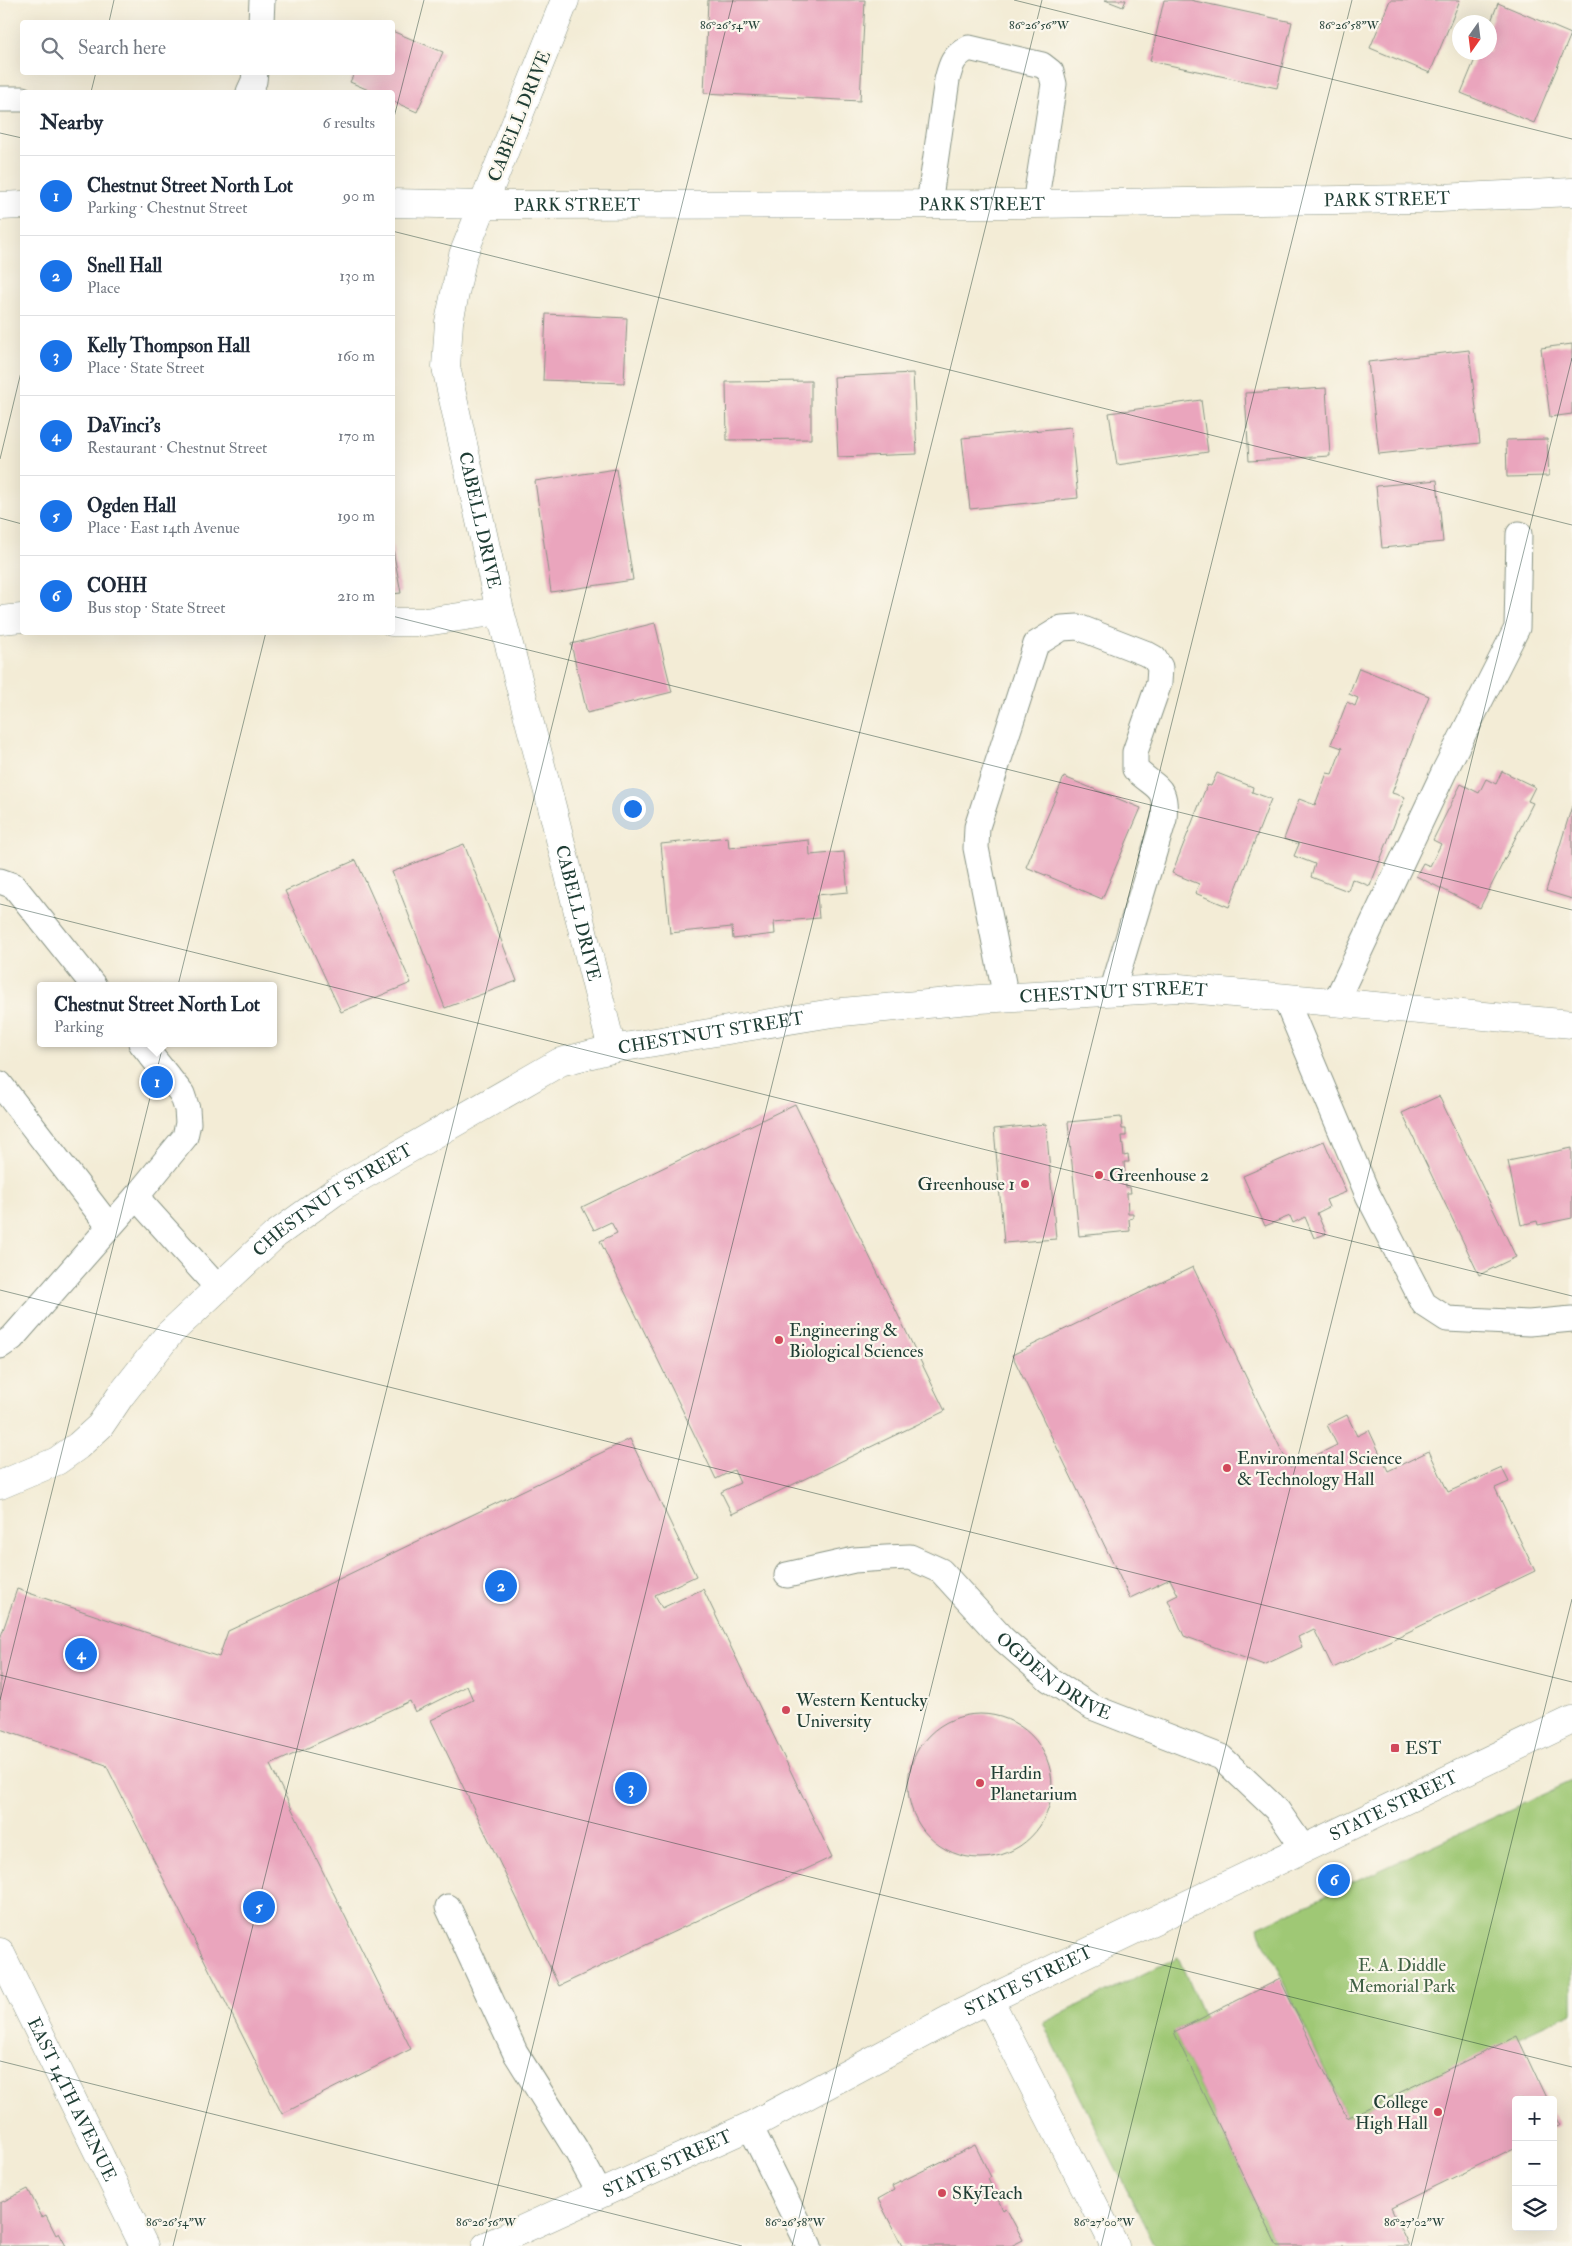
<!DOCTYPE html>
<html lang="en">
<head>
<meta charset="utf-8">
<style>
	body { margin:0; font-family:"IM FELL Double Pica",serif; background:#f2f2f3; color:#1f2937 }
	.controls { position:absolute; right:15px; bottom:15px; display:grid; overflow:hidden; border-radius:5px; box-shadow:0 5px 20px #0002 }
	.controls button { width:45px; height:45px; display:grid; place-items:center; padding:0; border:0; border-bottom:1px solid #e0e1e3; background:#fff; color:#1f2937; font:25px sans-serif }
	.compass { position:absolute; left:1452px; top:15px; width:45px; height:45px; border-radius:50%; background:#fff; box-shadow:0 5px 20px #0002; rotate:194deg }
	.you { position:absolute; left:632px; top:808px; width:18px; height:18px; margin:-12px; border:4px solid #fff; border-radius:50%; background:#1a73e8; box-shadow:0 0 0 8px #1a73e833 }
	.badge { display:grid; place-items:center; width:32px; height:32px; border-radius:50%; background:#1a73e8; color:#fff; font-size:16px; font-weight:700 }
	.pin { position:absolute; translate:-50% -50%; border:2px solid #fff; box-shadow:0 1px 5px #0006 }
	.popup { position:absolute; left:37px; top:982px; width:240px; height:65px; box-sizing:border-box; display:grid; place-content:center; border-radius:5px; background:#fff; filter:drop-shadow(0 1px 4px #0005); font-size:16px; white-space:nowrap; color:#747a83 }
	.popup b { font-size:19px; color:#1f2937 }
	.popup::after { content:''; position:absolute; left:50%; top:100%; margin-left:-10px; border:10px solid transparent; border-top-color:#fff }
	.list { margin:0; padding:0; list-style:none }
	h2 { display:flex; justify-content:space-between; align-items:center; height:65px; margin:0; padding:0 20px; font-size:21px }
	h2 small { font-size:16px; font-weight:400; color:#747a83 }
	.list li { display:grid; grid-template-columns:32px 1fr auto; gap:15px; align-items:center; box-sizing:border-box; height:80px; padding:0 20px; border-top:1px solid #e0e1e3 }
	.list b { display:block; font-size:19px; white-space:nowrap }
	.list p { margin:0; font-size:16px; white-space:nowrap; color:#747a83 }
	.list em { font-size:16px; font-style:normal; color:#747a83 }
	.icon { flex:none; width:28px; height:28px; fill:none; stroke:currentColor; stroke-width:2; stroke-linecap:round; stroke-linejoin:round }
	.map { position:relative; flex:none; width:1572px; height:2246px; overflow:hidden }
	.search { position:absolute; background:#fff; box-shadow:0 5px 20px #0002; left:20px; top:20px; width:375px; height:55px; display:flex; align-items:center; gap:12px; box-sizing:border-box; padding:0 18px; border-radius:5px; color:#747a83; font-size:19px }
	.panel { position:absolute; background:#fff; box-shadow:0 5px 20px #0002; left:20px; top:90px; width:375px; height:545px; border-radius:5px }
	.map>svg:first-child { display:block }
	.green { fill:#9fc875; stroke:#5f8254 }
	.building { fill:#eaa5bd }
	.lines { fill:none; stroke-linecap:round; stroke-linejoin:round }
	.service-casing { stroke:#899485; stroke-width:27 }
	.minor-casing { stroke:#899485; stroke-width:29 }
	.tertiary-casing { stroke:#899485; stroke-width:29 }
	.service { stroke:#fff; stroke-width:25 }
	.minor { stroke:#fff; stroke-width:28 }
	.tertiary { stroke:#fff; stroke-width:28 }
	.ticks { fill:none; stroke:#1f3d34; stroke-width:1; stroke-opacity:0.45 }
	.poi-dot { fill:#d1495b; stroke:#fbf7ec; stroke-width:2 }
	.labels { text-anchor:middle; stroke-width:4.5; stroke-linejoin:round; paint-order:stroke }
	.street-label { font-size:18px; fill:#1f3d34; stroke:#fbf7ec }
	.poi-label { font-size:18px; fill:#1f3d34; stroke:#fbf7ec; text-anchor:start }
	.park-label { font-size:18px; fill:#3f6044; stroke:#fbf7ec }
	.ticks-label { font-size:12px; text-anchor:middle; fill:#1f3d34; stroke:#fbf7ec; stroke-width:4.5; stroke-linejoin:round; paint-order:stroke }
</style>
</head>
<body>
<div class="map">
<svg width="1572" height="2246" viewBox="0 0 1572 2246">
	<rect width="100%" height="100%" fill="#fbf7ec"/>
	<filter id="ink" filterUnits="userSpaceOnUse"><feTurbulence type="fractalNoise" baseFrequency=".02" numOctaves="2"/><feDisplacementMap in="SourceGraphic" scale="10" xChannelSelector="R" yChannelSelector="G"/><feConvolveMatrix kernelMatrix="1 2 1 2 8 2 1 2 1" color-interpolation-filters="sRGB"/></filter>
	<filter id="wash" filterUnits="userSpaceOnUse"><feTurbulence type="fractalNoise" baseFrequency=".0096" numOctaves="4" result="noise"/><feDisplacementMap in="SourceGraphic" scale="20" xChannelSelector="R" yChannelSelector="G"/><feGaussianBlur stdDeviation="1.12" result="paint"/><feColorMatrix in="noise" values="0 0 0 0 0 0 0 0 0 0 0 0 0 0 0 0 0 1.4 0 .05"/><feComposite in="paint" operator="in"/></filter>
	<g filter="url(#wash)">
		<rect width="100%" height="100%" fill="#f3ecd6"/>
		<g class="green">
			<polygon points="1572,1781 1572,2012 1347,2118 1258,1927"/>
			<polygon points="1178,1957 1204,2017 1174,2032 1277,2246 1155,2246 1043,2023"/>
		</g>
		<g id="blocks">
			<g class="building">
				<polygon points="708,0 865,0 860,101 704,93"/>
				<polygon points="1105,0 1126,0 1123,7"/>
				<polygon points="1164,0 1190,0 1292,22 1277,88 1150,61"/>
				<polygon points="1390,0 1460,0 1430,73 1370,48"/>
				<polygon points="1498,3 1571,34 1534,123 1461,93 1478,52 1490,52 1490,24"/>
				<polygon points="392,31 443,52 417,112 392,101 392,92 373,92 350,82 355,72 392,72"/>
				<polygon points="546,314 627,318 624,383 543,380"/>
				<polygon points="1572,344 1572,414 1550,417 1541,348"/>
				<polygon points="1469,350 1480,443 1379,454 1368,362"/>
				<polygon points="913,373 917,454 838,457 834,377"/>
				<polygon points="811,381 811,439 727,440 726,382"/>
				<polygon points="1326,388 1330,456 1249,461 1245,393"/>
				<polygon points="1201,400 1208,452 1117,465 1109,413"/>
				<polygon points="1071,427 1078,498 970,509 962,438"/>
				<polygon points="1547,439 1549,476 1507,477 1506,440"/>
				<polygon points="616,469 633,580 551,592 535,481"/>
				<polygon points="1437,480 1443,542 1382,548 1376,486"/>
				<polygon points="392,544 401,593 392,594"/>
				<polygon points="655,623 672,692 587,713 571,644"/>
				<polygon points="1359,668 1429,696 1392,793 1405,797 1370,886 1352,879 1348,891 1311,877 1315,864 1294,856 1299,844 1284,839 1299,799 1315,805 1327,773 1332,774 1342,748 1331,744 1347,702 1355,706 1358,698 1349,694"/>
				<polygon points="1502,771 1535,787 1528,801 1533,803 1480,908 1416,876 1423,863 1430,866 1441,844 1433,840 1461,784 1479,793 1486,779 1496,784"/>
				<polygon points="1217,773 1253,787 1252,792 1271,799 1229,907 1195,893 1199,884 1172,873 1207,785 1211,786"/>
				<polygon points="1064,777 1141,808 1102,899 1026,867"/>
				<polygon points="1572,806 1572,899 1546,891"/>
				<polygon points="728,837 729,848 809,840 810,855 844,852 848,892 817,895 819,918 774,922 775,934 733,939 732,927 670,933 661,844"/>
				<polygon points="464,844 517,981 445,1008 392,872"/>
				<polygon points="356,860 411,983 341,1012 285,891"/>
				<polygon points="1439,1096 1516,1257 1479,1275 1402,1113"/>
				<polygon points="795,1104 945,1411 732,1514 721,1492 740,1483 734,1470 716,1479 600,1241 617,1233 611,1222 594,1230 582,1207"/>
				<polygon points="1121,1117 1122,1129 1126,1129 1126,1136 1122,1136 1124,1156 1128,1155 1129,1162 1124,1162 1126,1187 1130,1187 1131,1193 1127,1193 1128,1213 1133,1213 1133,1218 1129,1219 1130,1231 1079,1236 1068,1122"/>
				<polygon points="1046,1124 1056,1239 1004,1243 994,1129"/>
				<polygon points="1324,1141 1346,1192 1326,1200 1329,1207 1317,1213 1326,1234 1314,1238 1305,1217 1293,1223 1290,1216 1265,1226 1243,1176"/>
				<polygon points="1572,1148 1572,1218 1538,1225 1537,1221 1521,1225 1508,1161"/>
				<polygon points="1193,1267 1290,1468 1337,1445 1327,1425 1347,1415 1357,1436 1369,1430 1388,1471 1429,1451 1448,1492 1502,1468 1509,1482 1495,1488 1535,1571 1333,1668 1314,1629 1298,1637 1302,1647 1264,1665 1184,1636 1168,1600 1178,1595 1170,1579 1130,1598 1012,1355"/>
				<polygon points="630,1439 696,1576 655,1595 662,1608 703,1589 832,1857 559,1986 431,1720 473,1700 467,1686 415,1712 410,1701 270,1765 411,2049 282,2114 106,1765 0,1729 0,1639 17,1589 219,1657 228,1631 291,1602"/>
				<circle cx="980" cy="1786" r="72"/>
				<polygon points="1280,1979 1347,2118 1517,2036 1547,2100 1516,2100 1516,2147 1391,2208 1409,2246 1277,2246 1174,2032"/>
				<polygon points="1553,2112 1560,2126 1553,2129"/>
				<polygon points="975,2145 991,2177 988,2179 1003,2210 1006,2208 1023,2240 1011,2246 902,2246 878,2199 894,2190 892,2186"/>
				<polygon points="28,2189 42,2217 46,2215 56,2235 59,2233 66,2246 0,2246 0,2203"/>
			</g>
		</g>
	</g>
	<g filter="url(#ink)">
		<use href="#blocks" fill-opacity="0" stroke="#899485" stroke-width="1"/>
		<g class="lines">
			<defs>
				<g id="service">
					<polyline points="261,22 262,0"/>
					<polyline points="249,92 254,81 255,72"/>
					<polyline points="0,99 22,99"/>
					<path d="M929,204L947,80C951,64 953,56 969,48L1042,65L1051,72L1054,84L1035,204"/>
					<polyline points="0,881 14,886 94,986"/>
					<path d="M1006,998L976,848L977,827L1036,644L1062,628L1078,627L1145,653L1154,658L1160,667L1159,683L1135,752V769C1157,790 1167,785 1164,819L1112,992"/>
					<polyline points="1285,998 1368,1195 1424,1304 1447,1319 1529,1323 1572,1319"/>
					<polyline points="1336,1001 1444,772 1517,628 1519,534"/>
					<polyline points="141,1043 182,1094 187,1109 188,1123 185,1137 136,1197 218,1288"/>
					<polyline points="0,1084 109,1226"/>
					<polyline points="0,1346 12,1338 136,1197"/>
					<path id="s1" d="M787,1575L854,1560L886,1558L910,1557L941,1571L1003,1639L1050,1680L1092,1707L1221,1757L1278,1811L1304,1849"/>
					<polyline points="448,1907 515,2052 575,2148 600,2194"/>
					<polyline points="750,2126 809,2246"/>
				</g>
				<g id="minor">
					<path id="s2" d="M565,0L463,255L449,322L446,367L500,611L552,807L612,1049"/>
					<path id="s3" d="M392,203L484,205L1035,204L1418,199L1572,192"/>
					<polyline points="0,206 22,205"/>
					<polyline points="0,620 22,618"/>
					<polyline points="392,622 425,622 500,611"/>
					<path id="s4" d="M0,1485L57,1461L78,1446L100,1426L121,1395L169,1334L275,1235L336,1191L560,1062L612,1049L832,1013L980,999L1179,988L1572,1024"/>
					<path id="s5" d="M0,1952L144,2246"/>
				</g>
				<g id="tertiary">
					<polyline points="989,1999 1115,2246"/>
					<path id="s6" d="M486,2246L750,2126L961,2013L1572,1720"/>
				</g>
			</defs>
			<use href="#service" class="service-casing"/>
			<use href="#minor" class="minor-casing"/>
			<use href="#tertiary" class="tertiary-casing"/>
			<use href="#service" class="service"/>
			<use href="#minor" class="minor"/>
			<use href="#tertiary" class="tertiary"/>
		</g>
	</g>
	<path class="ticks" d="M1014,0L1572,139M109,22L114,0M91,92L96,72M392,125L424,0M0,133L22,138M392,231L1572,525M0,459L22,368M0,518L22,524M392,616L1572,910M0,904L1572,1296M0,1290L1572,1682M0,1675L1572,2067M0,1700L266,632M0,2061L742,2246M173,2246L733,0M483,2246L1042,0M792,2246L1352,0M1101,2246L1572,358M1411,2246L1572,1599"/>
	<g class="poi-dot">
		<circle cx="1099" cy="1175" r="5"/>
		<circle cx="1025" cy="1184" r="5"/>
		<circle cx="779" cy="1340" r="5"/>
		<circle cx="1227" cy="1468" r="5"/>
		<circle cx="786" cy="1710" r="5"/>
		<rect x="1390" y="1743" width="10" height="10" rx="2.5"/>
		<circle cx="980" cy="1783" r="5"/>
		<circle cx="1438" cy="2112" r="5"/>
		<circle cx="942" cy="2193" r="5"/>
	</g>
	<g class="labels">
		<g class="street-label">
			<text transform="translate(519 116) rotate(-68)" y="6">CABELL DRIVE</text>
			<text dy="6" stroke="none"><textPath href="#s3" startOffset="995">PARK STREET</textPath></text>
			<text dy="6" stroke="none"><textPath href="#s3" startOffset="590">PARK STREET</textPath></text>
			<text dy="6" stroke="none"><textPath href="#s3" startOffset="185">PARK STREET</textPath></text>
			<text dy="6" stroke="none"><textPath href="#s2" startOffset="545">CABELL DRIVE</textPath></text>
			<text dy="6" stroke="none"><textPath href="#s2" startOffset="950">CABELL DRIVE</textPath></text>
			<text dy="6" stroke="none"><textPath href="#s4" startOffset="1270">CHESTNUT STREET</textPath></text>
			<text dy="6" stroke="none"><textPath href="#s4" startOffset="865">CHESTNUT STREET</textPath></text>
			<text dy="6" stroke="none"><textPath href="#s4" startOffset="445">CHESTNUT STREET</textPath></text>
			<text dy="6" stroke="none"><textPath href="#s1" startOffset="314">OGDEN DRIVE</textPath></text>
			<text dy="6" stroke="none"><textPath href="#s6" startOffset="1009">STATE STREET</textPath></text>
			<text dy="6" stroke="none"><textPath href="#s6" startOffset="604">STATE STREET</textPath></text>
			<text dy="6" stroke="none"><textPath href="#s5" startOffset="164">EAST 14TH AVENUE</textPath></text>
			<text dy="6" stroke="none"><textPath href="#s6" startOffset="199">STATE STREET</textPath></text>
		</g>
		<g class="poi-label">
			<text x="1109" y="1181">Greenhouse 2</text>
			<text x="1015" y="1190" text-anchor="end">Greenhouse 1</text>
			<text x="789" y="1336">Engineering &amp;<tspan x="789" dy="21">Biological Sciences</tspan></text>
			<text x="1237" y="1464">Environmental Science<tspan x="1237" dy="21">&amp; Technology Hall</tspan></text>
			<text x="796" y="1706">Western Kentucky<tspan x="796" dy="21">University</tspan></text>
			<text x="1405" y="1754">EST</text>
			<text x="990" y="1779">Hardin<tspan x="990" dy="21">Planetarium</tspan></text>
			<text x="1428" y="2108" text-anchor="end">College<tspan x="1428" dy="21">High Hall</tspan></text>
			<text x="952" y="2199">SKyTeach</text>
		</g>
		<g class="park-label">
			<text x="1402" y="1971">E. A. Diddle<tspan x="1402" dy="21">Memorial Park</tspan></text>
		</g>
	</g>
	<g class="ticks-label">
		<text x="730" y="29">86°26'54"W</text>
		<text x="1039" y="29">86°26'56"W</text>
		<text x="1349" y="29">86°26'58"W</text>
		<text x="176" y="2226">86°26'54"W</text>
		<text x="486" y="2226">86°26'56"W</text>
		<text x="795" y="2226">86°26'58"W</text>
		<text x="1104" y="2226">86°27'00"W</text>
		<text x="1414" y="2226">86°27'02"W</text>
	</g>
</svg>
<div class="controls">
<button>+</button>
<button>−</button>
<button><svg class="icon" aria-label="layers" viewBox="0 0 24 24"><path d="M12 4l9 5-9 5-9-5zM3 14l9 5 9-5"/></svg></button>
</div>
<svg class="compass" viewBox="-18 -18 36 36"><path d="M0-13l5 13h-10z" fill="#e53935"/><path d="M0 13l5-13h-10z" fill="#747a83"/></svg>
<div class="you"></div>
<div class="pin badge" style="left:157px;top:1082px">1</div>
<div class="popup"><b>Chestnut Street North Lot</b>Parking</div>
<div class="pin badge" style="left:501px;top:1586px">2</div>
<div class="pin badge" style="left:631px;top:1788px">3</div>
<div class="pin badge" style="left:81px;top:1654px">4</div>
<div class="pin badge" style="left:259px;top:1907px">5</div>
<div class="pin badge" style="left:1334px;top:1880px">6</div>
<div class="search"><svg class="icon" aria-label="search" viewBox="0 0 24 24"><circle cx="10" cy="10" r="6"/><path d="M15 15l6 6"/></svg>Search here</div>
<section class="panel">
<h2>Nearby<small>6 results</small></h2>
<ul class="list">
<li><span class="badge">1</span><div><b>Chestnut Street North Lot</b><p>Parking · Chestnut Street</p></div><em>90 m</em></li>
<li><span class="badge">2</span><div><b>Snell Hall</b><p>Place</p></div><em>130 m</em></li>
<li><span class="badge">3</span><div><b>Kelly Thompson Hall</b><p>Place · State Street</p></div><em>160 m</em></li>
<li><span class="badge">4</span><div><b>DaVinci's</b><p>Restaurant · Chestnut Street</p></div><em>170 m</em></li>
<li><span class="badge">5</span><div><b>Ogden Hall</b><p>Place · East 14th Avenue</p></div><em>190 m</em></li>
<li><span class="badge">6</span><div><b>COHH</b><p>Bus stop · State Street</p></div><em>210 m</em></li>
</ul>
</section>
</div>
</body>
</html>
